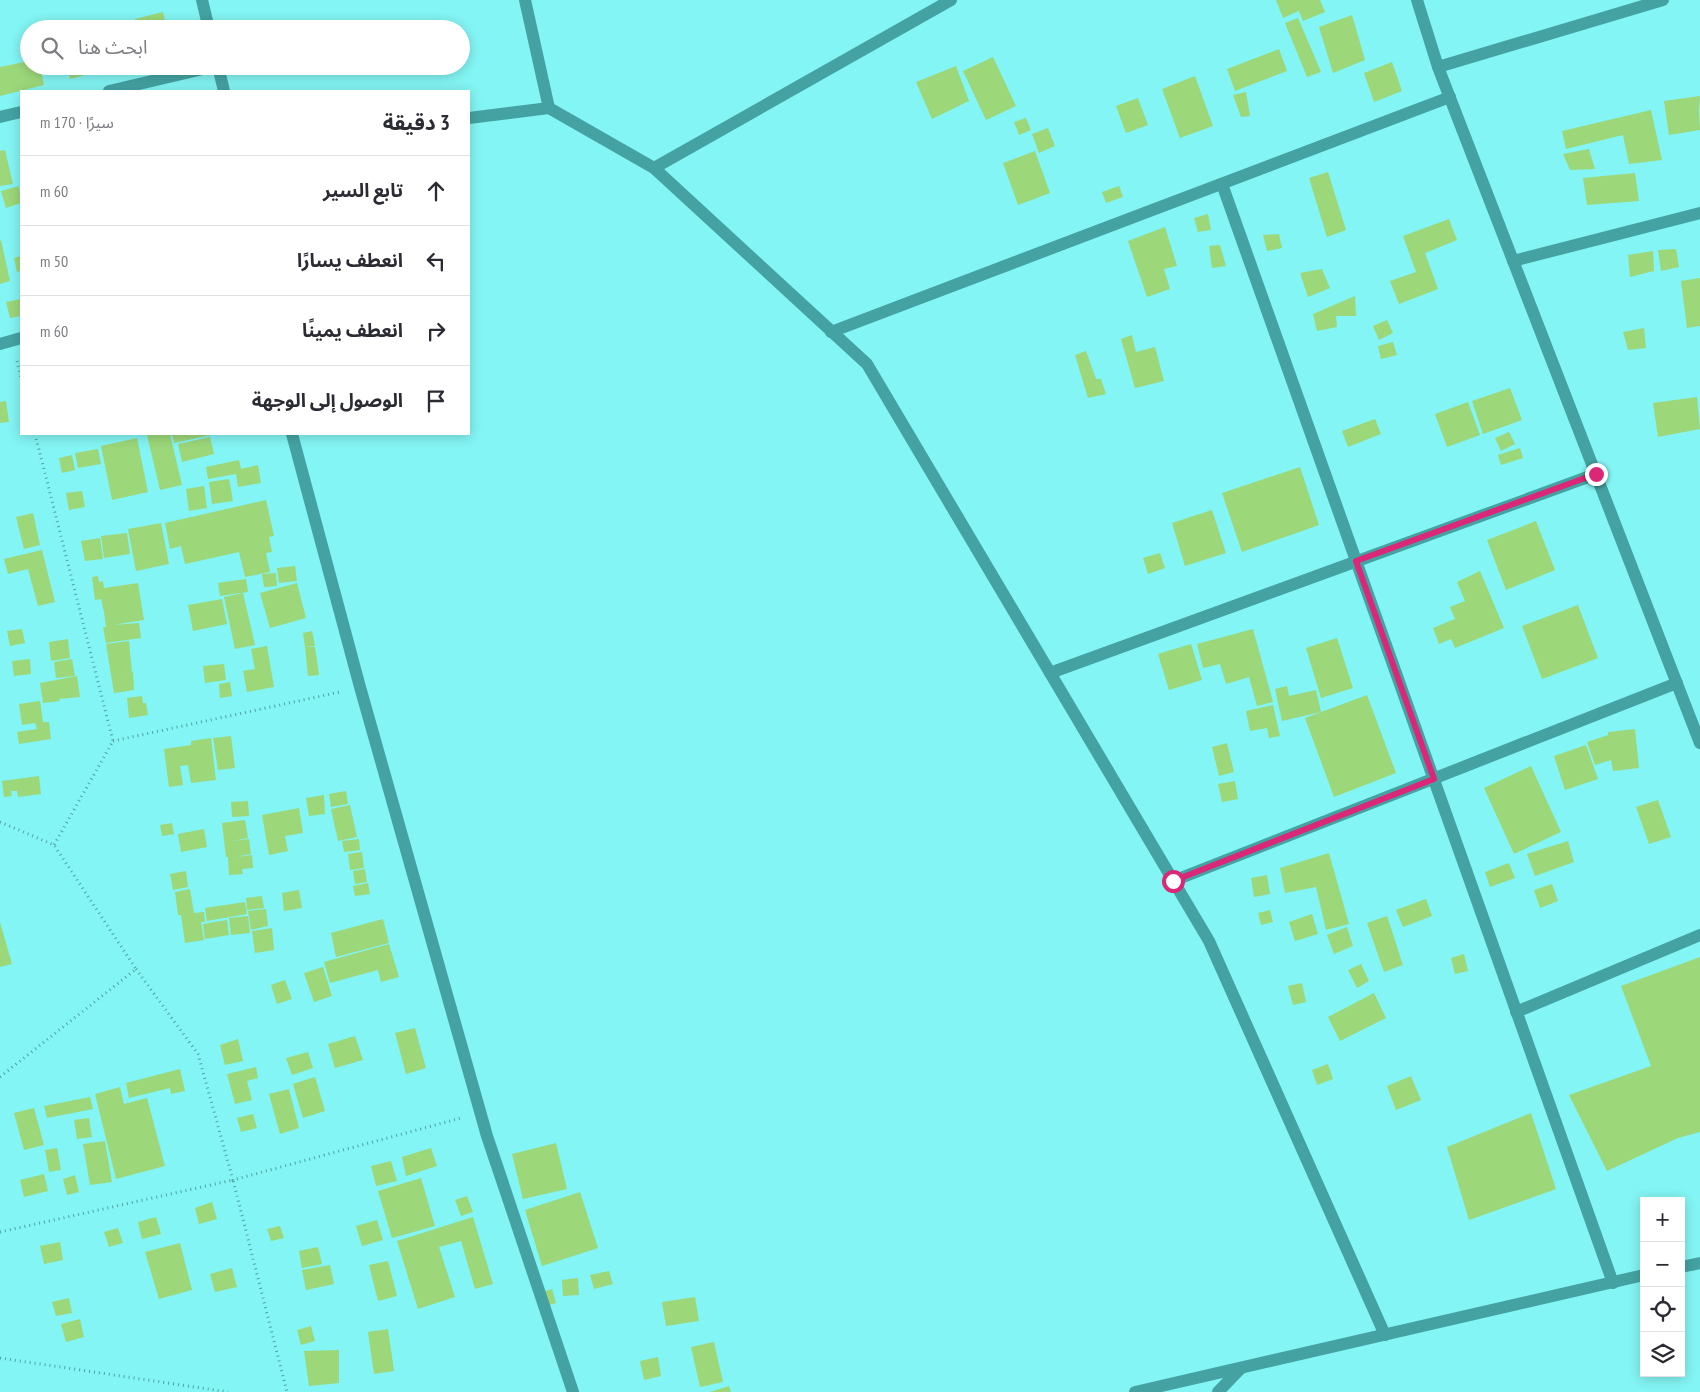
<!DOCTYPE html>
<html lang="ar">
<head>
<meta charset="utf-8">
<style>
	body { margin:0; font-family:"PT Sans Narrow","Noto Sans Arabic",sans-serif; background:#f7f7f7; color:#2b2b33; direction:rtl }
	.controls { position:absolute; right:15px; bottom:15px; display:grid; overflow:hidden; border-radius:0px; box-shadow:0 2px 12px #0003 }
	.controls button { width:45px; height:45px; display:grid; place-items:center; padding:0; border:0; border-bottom:1px solid #e1e1e2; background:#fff; color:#2b2b33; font:25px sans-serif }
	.stop { position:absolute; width:15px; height:15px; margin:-11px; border:4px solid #db2777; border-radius:50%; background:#fff }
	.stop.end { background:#db2777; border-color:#fff; box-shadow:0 1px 5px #0008 }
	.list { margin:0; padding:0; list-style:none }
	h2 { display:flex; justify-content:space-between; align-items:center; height:65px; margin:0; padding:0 20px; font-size:21px }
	h2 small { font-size:16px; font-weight:400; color:#7c7c81 }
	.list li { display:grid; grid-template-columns:32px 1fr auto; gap:15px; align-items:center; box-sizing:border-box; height:70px; padding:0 20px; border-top:1px solid #e1e1e2 }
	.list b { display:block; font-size:19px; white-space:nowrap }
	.list em { font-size:16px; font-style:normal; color:#7c7c81 }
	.icon { flex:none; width:28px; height:28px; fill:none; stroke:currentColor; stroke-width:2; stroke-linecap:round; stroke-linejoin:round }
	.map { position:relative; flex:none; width:1700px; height:1392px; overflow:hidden; direction:ltr }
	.search { position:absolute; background:#fff; box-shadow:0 2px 12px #0003; left:20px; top:20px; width:450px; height:55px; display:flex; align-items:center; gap:12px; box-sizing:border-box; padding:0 18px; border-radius:28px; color:#7c7c81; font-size:19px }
	.panel { position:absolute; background:#fff; box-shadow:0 2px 12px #0003; left:20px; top:90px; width:450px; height:345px; border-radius:0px; direction:rtl }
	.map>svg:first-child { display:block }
	.building { fill:#9cd779 }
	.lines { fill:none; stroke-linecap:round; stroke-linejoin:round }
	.path { stroke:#52a2a1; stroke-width:3; stroke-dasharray:1 4; stroke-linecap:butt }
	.street { stroke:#44a3a2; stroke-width:12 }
	.route { stroke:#db2777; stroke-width:6 }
</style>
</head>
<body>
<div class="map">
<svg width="1700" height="1392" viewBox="0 0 1700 1392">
	<rect width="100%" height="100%" fill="#83f5f4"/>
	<g class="building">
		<polygon points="1276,0 1320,0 1325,12 1303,21 1299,11 1283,18"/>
		<polygon points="163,12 167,29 137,29 135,19"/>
		<polygon points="1352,15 1365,60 1333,73 1319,27"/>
		<polygon points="1298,18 1321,72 1307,77 1285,23"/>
		<polygon points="1279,49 1287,71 1235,91 1227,69"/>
		<polygon points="993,57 1016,106 986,120 963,71"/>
		<polygon points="29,61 29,66 40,66 44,85 0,96 0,67"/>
		<polygon points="1392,62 1402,91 1374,102 1364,73"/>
		<polygon points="67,66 115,66 115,67 70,79"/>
		<polygon points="956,66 969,101 932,119 916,82"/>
		<polygon points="1195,76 1213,126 1180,138 1162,89"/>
		<polygon points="1246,92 1250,116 1241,117 1233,95"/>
		<polygon points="1700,96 1699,111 1700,130 1669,135 1664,101"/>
		<polygon points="1138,98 1148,125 1126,133 1116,106"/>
		<polygon points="1651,110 1662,160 1629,164 1623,135 1566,149 1562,131"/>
		<polygon points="1026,118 1031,130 1019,135 1014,122"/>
		<polygon points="1048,128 1055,146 1039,153 1032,134"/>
		<polygon points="1589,149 1595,169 1570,170 1563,154"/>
		<polygon points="5,150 13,184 0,186 0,151"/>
		<polygon points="1035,151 1050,193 1018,205 1003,163"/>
		<polygon points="1328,172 1346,230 1327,237 1309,178"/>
		<polygon points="1635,173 1639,201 1587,205 1583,178"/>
		<polygon points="19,186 21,203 6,208 1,191"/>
		<polygon points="1119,186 1123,197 1106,203 1102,192"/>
		<polygon points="1208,214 1211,230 1198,232 1194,218"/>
		<polygon points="1449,219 1457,240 1425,253 1438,289 1399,304 1390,281 1416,272 1403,236"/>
		<polygon points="1165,227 1177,266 1164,269 1170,289 1147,297 1128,241"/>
		<polygon points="1279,234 1282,248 1267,251 1263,235"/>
		<polygon points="1,240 10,281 0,284 0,241"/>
		<polygon points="1220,245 1226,266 1212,268 1209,246"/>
		<polygon points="1676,249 1679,267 1661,271 1658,250"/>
		<polygon points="1653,251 1654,271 1630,277 1628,255"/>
		<polygon points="21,256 21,271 17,272 14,258"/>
		<polygon points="1322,269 1330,288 1308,297 1300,273"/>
		<polygon points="1700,278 1700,326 1687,328 1681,281"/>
		<polygon points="1355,296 1356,316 1336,316 1337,327 1317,331 1313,314"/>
		<polygon points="21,299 21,316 10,318 6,302"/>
		<polygon points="1387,320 1393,333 1379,340 1373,326"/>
		<polygon points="1644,328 1646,348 1628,350 1623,332"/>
		<polygon points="1132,335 1136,352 1155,347 1164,381 1135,388 1121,339"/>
		<polygon points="1393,342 1397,355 1381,359 1378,346"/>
		<polygon points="1086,351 1096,379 1101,379 1106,394 1088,398 1075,355"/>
		<polygon points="1510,388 1522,420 1483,434 1472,401"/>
		<polygon points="1697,397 1700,429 1658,437 1653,403"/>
		<polygon points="6,401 9,422 0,423 0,402"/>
		<polygon points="1468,402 1480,435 1447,447 1435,414"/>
		<polygon points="1375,419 1381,434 1348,447 1342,431"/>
		<polygon points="1509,432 1515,444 1501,451 1495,438"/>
		<polygon points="151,434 170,434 182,485 160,490 147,435"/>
		<polygon points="172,434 211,434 211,435 174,443"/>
		<polygon points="210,437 214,454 182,462 178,444"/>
		<polygon points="137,438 148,492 112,500 101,446"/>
		<polygon points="1520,448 1523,458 1501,465 1498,455"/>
		<polygon points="98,449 101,464 78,468 75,453"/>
		<polygon points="72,455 75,470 62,473 59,458"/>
		<polygon points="239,460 241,469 258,465 261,483 238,487 236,474 208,479 206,467"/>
		<polygon points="1300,467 1319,525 1242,552 1222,493"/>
		<polygon points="229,479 233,501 212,504 209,482"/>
		<polygon points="204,486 207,508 189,511 186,489"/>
		<polygon points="82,491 85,507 69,510 66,493"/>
		<polygon points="266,500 274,536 269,537 272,552 266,553 270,572 245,577 239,552 185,564 181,546 170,549 165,523"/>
		<polygon points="1212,510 1226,553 1185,566 1172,523"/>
		<polygon points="33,513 40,545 24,549 16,517"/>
		<polygon points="1536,521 1555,570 1506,590 1487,540"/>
		<polygon points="161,523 169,564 136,571 128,529"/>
		<polygon points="127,533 130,554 104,558 101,536"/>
		<polygon points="100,538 103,559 85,561 81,541"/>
		<polygon points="42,550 55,602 38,606 28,569 8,574 4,559"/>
		<polygon points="1160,553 1165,568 1148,574 1143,558"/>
		<polygon points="295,566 297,581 279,583 277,568"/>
		<polygon points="1480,571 1504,628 1455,648 1451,639 1439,644 1433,628 1455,619 1450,607 1465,601 1457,582"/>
		<polygon points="276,573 277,586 264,587 262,574"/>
		<polygon points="98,576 99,582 103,581 104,588 138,583 144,620 113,625 139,623 141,638 106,643 103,627 106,627 104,612 101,599 95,600 92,577"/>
		<polygon points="246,579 248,592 220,596 218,583"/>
		<polygon points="297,583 306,618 270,628 260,593"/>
		<polygon points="243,593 255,645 235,649 224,597"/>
		<polygon points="222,599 227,624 193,631 188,605"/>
		<polygon points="1578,605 1598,658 1542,679 1522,626"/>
		<polygon points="22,629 25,643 10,646 7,631"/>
		<polygon points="1253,629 1273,702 1257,706 1249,677 1226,684 1220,664 1203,668 1197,644"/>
		<polygon points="312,631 315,646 305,647 303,633"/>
		<polygon points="1337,638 1353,688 1321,698 1306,648"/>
		<polygon points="68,639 70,658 51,661 49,642"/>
		<polygon points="129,641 132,672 117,674 133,672 134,690 114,693 106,644"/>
		<polygon points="1191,644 1202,680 1169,690 1158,654"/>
		<polygon points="267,646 274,687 247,692 243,671 255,669 251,649"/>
		<polygon points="305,647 315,647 319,675 308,676"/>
		<polygon points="30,659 31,674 14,676 12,661"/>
		<polygon points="72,659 75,676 56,678 54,662"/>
		<polygon points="224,664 226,680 205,683 203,666"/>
		<polygon points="77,676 80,697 59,699 60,701 43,703 40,683"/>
		<polygon points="230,682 232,696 220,698 219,684"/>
		<polygon points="1287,686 1289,696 1316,690 1321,712 1282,721 1275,689"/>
		<polygon points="1367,695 1396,773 1334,797 1305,718"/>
		<polygon points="142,696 143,703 146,703 148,715 129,718 127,698"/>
		<polygon points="40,701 43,722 49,722 51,739 19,744 17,732 37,729 35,723 22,725 19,704"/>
		<polygon points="1273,705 1280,736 1269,738 1267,728 1250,731 1246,711"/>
		<polygon points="1635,729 1639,768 1613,771 1611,760 1595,765 1587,742 1608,735 1608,732"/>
		<polygon points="231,736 235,768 218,770 213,738"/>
		<polygon points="211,738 216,780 191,783 188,765 180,766 183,785 169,787 164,749 191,745 191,741"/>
		<polygon points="1227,743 1234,772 1219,776 1212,747"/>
		<polygon points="1586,745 1598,779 1565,790 1554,756"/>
		<polygon points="1531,766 1561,832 1514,854 1484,788"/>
		<polygon points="39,776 41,794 18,797 17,791 11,791 12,796 4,797 2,781"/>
		<polygon points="1235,781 1238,799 1222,802 1218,784"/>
		<polygon points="346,791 348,804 331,807 329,794"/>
		<polygon points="324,795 325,814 309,816 306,798"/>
		<polygon points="1658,800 1671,837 1649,844 1636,807"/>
		<polygon points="248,801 249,816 232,817 231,802"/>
		<polygon points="350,805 357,837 338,841 331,809"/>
		<polygon points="299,808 303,833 285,836 288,851 269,855 262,815"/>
		<polygon points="245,820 248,838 232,841 249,839 251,854 236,857 252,855 253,868 242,869 243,874 229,875 228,857 226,857 222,823"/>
		<polygon points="172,823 174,834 162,836 160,825"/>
		<polygon points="204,829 207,847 181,852 178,834"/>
		<polygon points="359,839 360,850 344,852 342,841"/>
		<polygon points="1568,841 1574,862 1535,876 1527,854"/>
		<polygon points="362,852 364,868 350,870 348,854"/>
		<polygon points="1329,853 1349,924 1326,930 1316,887 1285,893 1280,868"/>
		<polygon points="1509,863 1515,878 1490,887 1485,872"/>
		<polygon points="365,869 367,882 355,884 353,871"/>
		<polygon points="186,871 188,887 173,890 170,874"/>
		<polygon points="1267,875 1270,894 1254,897 1251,878"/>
		<polygon points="368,883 370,894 355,896 353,886"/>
		<polygon points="1552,884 1558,901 1540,908 1534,890"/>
		<polygon points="190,889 194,913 204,912 205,922 201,922 204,940 185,943 181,915 178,915 175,892"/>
		<polygon points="299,890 302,908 284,911 282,893"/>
		<polygon points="262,896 264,908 247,910 246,898"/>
		<polygon points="1426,899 1432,916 1403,927 1396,910"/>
		<polygon points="245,902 247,914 207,921 205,908"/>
		<polygon points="266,909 268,926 251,930 248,911"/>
		<polygon points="1270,910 1273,922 1261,925 1258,913"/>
		<polygon points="1312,914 1318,934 1295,941 1289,922"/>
		<polygon points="248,916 250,933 231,935 229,918"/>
		<polygon points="1387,916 1403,965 1384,972 1367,923"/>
		<polygon points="383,919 389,943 336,957 331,933"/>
		<polygon points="227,920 229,935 205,939 203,924"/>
		<polygon points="0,922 12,964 0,967"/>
		<polygon points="1347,927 1353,946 1334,954 1327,935"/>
		<polygon points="272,928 274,950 255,953 252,931"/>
		<polygon points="389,944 399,977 381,982 378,970 330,983 324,962"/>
		<polygon points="1464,954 1468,971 1455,974 1451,958"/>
		<polygon points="1700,957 1700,1132 1678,1138 1607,1171 1569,1095 1651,1066 1621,986"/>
		<polygon points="1361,964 1369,981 1357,988 1348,970"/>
		<polygon points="323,967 332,996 314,1002 304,973"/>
		<polygon points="285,980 292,999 277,1004 271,985"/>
		<polygon points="1302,983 1306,1002 1293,1005 1288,986"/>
		<polygon points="1374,993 1386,1018 1340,1041 1328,1017"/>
		<polygon points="415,1028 426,1068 406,1074 395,1033"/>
		<polygon points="355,1036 363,1060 335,1068 328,1044"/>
		<polygon points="238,1039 243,1061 225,1065 220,1045"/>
		<polygon points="308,1052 313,1068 292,1075 286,1058"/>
		<polygon points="1328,1064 1333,1079 1317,1085 1312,1070"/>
		<polygon points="256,1067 258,1078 247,1081 252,1100 235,1104 227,1074"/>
		<polygon points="180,1069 185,1091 171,1094 170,1088 129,1098 126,1083"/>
		<polygon points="1411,1076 1421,1100 1396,1110 1387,1086"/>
		<polygon points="315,1077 325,1111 303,1118 293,1084"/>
		<polygon points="120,1087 124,1104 147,1098 165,1166 116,1179 95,1094"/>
		<polygon points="289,1089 299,1128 280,1134 269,1094"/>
		<polygon points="90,1097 93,1109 47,1118 44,1106"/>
		<polygon points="34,1108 44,1145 24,1150 14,1113"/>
		<polygon points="1531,1113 1556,1189 1469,1220 1447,1147"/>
		<polygon points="253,1114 257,1128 241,1132 237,1118"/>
		<polygon points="89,1118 92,1137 77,1139 74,1120"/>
		<polygon points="105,1141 112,1182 90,1185 83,1144"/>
		<polygon points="556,1143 567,1189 523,1199 512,1154"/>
		<polygon points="57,1148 61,1170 49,1172 45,1150"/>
		<polygon points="431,1148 437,1166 406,1176 402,1157"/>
		<polygon points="391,1161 397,1181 376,1186 371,1166"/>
		<polygon points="44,1174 48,1191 24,1197 20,1180"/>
		<polygon points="75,1175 79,1192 67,1195 63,1179"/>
		<polygon points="421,1178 435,1226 392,1238 378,1191"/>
		<polygon points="580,1192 598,1248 542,1266 525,1210"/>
		<polygon points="467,1196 473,1212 461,1216 455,1200"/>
		<polygon points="212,1202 217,1219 199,1224 195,1208"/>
		<polygon points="156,1217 161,1234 142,1239 138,1222"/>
		<polygon points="473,1217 493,1284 475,1289 461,1241 439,1247 455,1297 418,1309 397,1241"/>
		<polygon points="377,1220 383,1240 362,1246 356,1226"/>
		<polygon points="280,1226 284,1238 271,1241 267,1229"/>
		<polygon points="118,1228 123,1243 109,1247 104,1232"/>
		<polygon points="60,1242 63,1260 44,1264 40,1246"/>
		<polygon points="180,1243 192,1290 159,1299 145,1252"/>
		<polygon points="318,1247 322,1264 302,1268 299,1251"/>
		<polygon points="388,1261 397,1296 378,1301 369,1265"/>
		<polygon points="330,1265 334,1284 306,1290 302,1270"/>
		<polygon points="232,1268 237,1287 215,1292 210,1274"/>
		<polygon points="609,1271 613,1284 594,1289 590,1275"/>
		<polygon points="578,1278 579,1295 563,1296 562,1280"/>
		<polygon points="552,1289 556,1303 546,1306 543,1292"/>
		<polygon points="695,1297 699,1321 666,1326 662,1302"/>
		<polygon points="69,1298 72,1313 56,1316 52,1302"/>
		<polygon points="80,1319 84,1337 66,1342 61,1324"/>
		<polygon points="311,1326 315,1341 301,1345 297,1330"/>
		<polygon points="388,1329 394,1371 374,1374 368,1332"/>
		<polygon points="714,1342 723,1382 700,1387 691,1347"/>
		<polygon points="339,1350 339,1383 309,1386 304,1351"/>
		<polygon points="658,1357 661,1376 644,1380 640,1361"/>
		<polygon points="729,1386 731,1392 710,1392"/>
	</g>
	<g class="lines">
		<g class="path">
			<polyline points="17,361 21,378"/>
			<polyline points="35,434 113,741 54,845"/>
			<polyline points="113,741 340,692"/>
			<polyline points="0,822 54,845 136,969 0,1077"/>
			<polyline points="136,969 198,1054 233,1180 461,1118"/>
			<polyline points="0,1232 233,1180 287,1392"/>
			<polyline points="0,1358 228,1392"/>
		</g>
		<g class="street">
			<polyline points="202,0 209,29"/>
			<polyline points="525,0 549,108 654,168 867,364 1209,941 1385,1335"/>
			<polyline points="1417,0 1438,67 1700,743"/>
			<polyline points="218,66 224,91"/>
			<polyline points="1438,67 1663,0"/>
			<polyline points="109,91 216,66"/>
			<polyline points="0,117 21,112"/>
			<polyline points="469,118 549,108"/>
			<polyline points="654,168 951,0"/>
			<polyline points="1222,184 1613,1283"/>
			<polyline points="1513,261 1700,213"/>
			<polyline points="831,332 1450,97"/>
			<polyline points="0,344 21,338"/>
			<polyline points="292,434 360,687 487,1136 573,1392"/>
			<polyline points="1050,673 1596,474"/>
			<polyline points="1173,881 1677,683"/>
			<polyline points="1516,1012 1700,935"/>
			<polyline points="1681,1267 1700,1263"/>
			<polyline points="1135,1392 1644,1275"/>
			<polyline points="1218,1392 1241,1368"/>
		</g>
	</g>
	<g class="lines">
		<polyline class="route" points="1173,881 1434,779 1356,561 1596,474"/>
	</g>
</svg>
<div class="controls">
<button>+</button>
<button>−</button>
<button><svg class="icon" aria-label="locate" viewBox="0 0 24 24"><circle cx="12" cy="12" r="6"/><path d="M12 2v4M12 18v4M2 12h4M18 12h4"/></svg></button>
<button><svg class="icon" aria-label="layers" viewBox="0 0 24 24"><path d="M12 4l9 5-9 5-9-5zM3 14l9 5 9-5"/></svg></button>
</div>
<div class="stop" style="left:1173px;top:881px"></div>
<div class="stop end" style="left:1596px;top:474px"></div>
<div class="search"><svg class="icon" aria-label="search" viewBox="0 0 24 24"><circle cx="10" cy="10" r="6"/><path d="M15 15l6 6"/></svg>ابحث هنا</div>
<section class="panel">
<h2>3 دقيقة<small>سيرًا · 170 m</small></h2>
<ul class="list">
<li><svg class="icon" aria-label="ahead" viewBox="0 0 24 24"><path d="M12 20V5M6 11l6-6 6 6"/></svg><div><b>تابع السير</b></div><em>60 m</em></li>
<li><svg class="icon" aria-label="left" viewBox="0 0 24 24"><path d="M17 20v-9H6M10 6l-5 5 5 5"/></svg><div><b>انعطف يسارًا</b></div><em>50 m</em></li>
<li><svg class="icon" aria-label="right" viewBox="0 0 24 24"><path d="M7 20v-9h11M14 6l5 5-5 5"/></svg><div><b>انعطف يمينًا</b></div><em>60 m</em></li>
<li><svg class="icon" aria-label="arrive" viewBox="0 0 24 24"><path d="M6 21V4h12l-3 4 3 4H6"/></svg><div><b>الوصول إلى الوجهة</b></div></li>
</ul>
</section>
</div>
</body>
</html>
